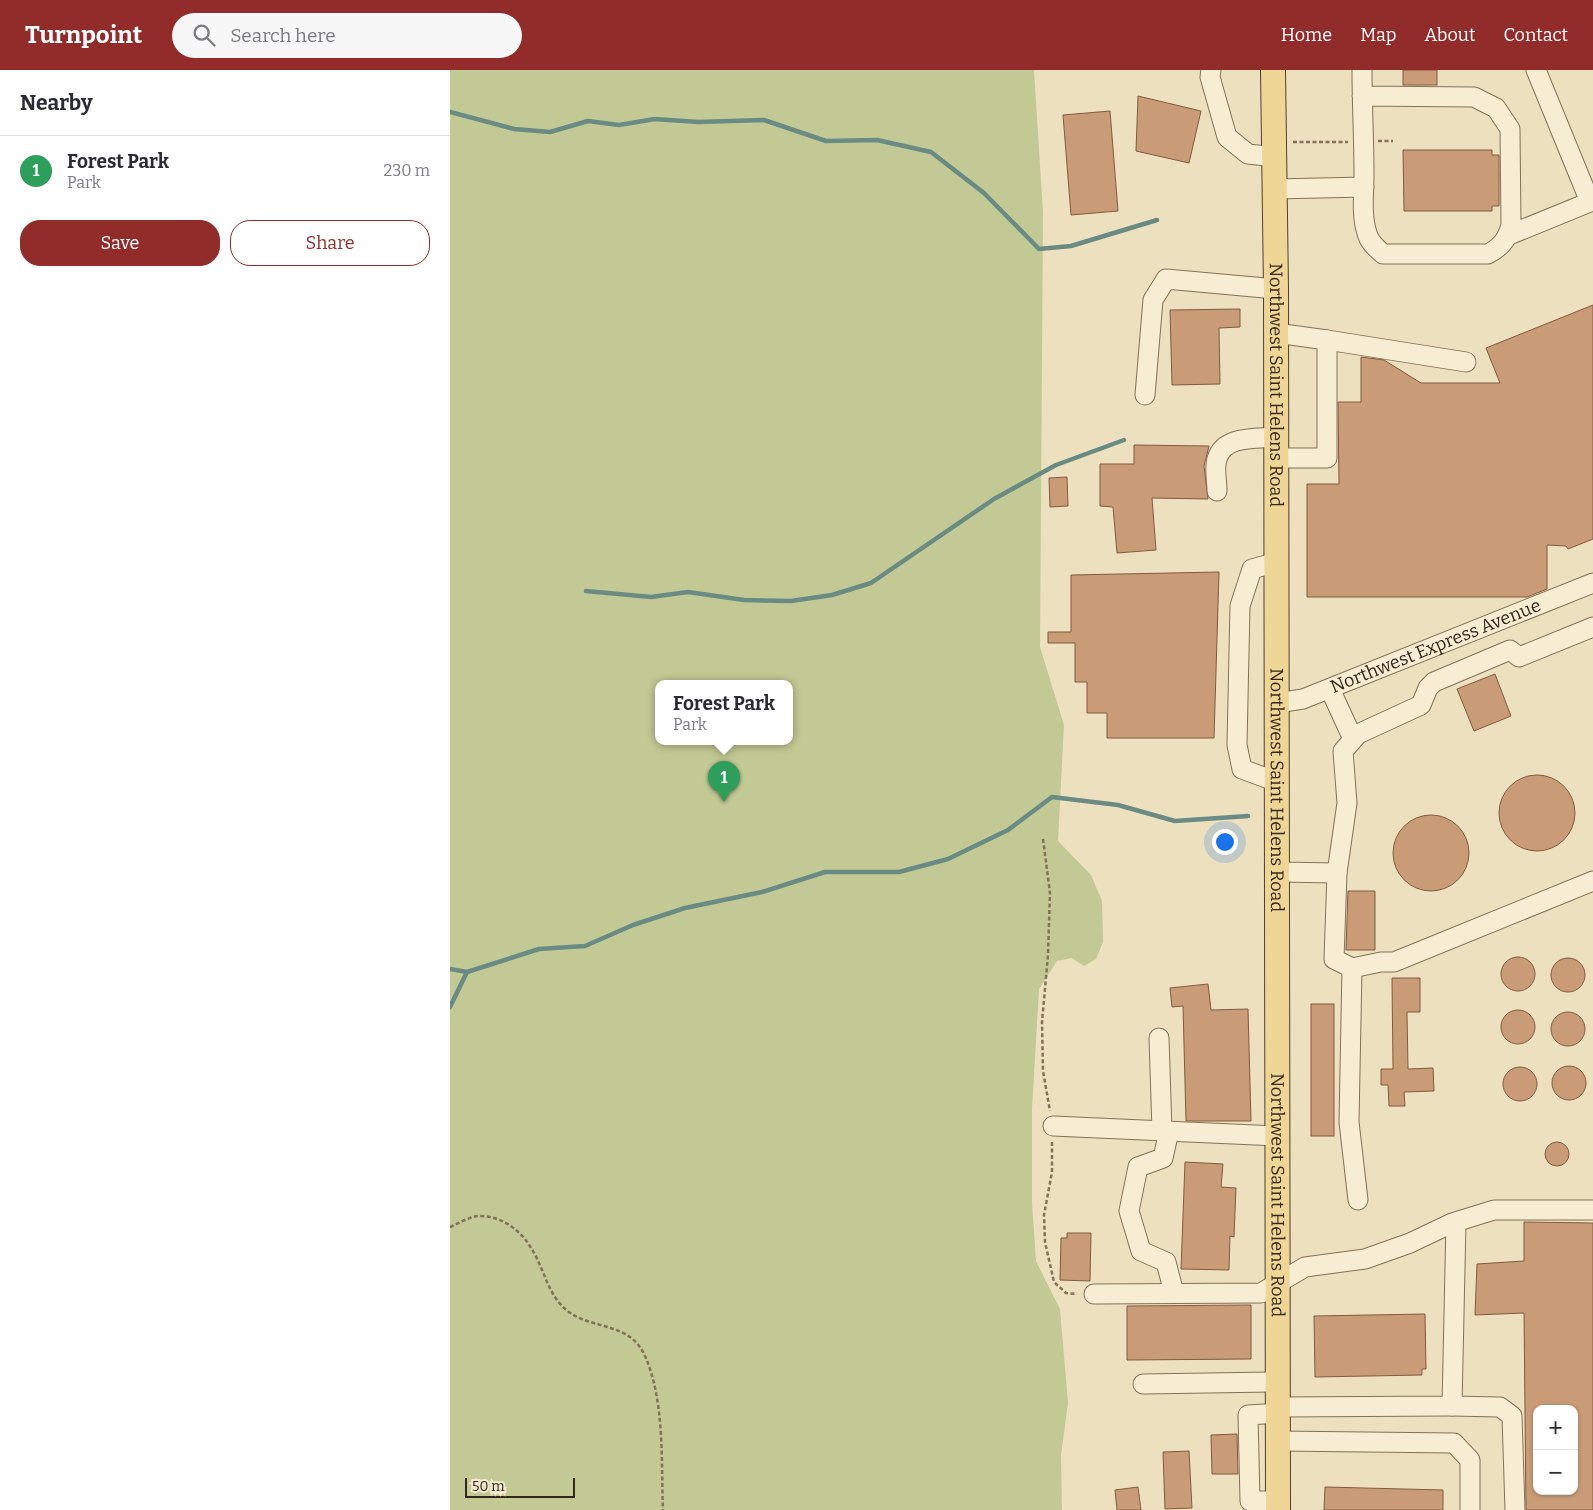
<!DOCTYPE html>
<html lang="en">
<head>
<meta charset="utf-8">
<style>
	body { margin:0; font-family:Bitter,serif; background:#f7f7f7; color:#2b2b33 }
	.controls { position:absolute; right:15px; bottom:15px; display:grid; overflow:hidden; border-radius:10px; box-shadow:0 1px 4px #0004 }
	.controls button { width:45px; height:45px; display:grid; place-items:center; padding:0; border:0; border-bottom:1px solid #e1e1e2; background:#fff; color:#2b2b33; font:25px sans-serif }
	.scale { position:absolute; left:15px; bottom:12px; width:110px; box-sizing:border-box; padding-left:5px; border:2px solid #34281c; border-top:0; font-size:14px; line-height:18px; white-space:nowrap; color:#34281c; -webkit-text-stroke:4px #f4eacf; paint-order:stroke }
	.you { position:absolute; left:774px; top:771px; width:18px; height:18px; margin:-12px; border:4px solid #fff; border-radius:50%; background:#1a73e8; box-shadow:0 0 0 8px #1a73e833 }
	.badge { display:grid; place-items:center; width:32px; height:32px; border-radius:50%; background:#912c2b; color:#fff; font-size:16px; font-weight:700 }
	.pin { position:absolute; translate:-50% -41px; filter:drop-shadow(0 1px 2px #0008) }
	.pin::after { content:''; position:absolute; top:26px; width:18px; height:15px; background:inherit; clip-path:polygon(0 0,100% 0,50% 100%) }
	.popup { position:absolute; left:205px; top:610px; width:138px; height:65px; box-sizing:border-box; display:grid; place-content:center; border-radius:10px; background:#fff; filter:drop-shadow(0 1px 4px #0005); font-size:16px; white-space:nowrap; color:#7c7c81 }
	.popup b { font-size:19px; color:#2b2b33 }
	.popup::after { content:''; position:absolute; left:50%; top:100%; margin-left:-10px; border:10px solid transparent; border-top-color:#fff }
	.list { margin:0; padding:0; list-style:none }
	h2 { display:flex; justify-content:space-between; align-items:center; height:65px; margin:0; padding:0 20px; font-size:21px }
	h2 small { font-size:16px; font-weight:400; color:#7c7c81 }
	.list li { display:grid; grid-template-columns:32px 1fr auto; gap:15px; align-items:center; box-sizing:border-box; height:70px; padding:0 20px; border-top:1px solid #e1e1e2 }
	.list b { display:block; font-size:19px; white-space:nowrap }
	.list p { margin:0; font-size:16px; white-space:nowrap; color:#7c7c81 }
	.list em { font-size:16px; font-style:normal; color:#7c7c81 }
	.actions { display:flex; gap:10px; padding:15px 20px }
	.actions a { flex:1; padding:11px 0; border:1px solid #912c2b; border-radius:20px; text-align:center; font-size:18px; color:#912c2b }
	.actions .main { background:#912c2b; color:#fff }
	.icon { flex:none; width:28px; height:28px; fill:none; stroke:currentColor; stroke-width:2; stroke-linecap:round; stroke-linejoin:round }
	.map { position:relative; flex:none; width:1143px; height:1440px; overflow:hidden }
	header { display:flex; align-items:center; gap:30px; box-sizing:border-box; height:70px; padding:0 25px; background:#912c2b; color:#fff }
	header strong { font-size:24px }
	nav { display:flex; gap:28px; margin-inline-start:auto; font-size:18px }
	.search { width:350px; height:45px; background:#f7f7f7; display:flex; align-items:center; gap:12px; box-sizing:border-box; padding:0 18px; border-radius:28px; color:#7c7c81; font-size:19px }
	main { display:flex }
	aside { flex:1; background:#fff }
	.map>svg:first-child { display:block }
	.green { fill:#c2c994; fill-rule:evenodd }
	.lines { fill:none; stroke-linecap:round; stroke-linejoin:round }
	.stream { stroke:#6a8b84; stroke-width:4.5 }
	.building { fill:#c99b76; stroke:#825b3f; fill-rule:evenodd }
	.minor-casing { stroke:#847158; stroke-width:21 }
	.major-casing { stroke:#523f2d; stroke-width:26 }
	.path { stroke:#847158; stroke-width:2.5; stroke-dasharray:4 2.5; stroke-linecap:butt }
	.minor { stroke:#f7edd2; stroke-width:19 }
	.major { stroke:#efd697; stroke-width:24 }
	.labels { text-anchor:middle; stroke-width:4; stroke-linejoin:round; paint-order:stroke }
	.street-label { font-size:18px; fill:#34281c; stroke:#f4eacf }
</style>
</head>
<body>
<header>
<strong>Turnpoint</strong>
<div class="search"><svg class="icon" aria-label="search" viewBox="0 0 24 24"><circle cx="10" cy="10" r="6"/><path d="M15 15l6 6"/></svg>Search here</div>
<nav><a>Home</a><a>Map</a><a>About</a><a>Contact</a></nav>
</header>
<main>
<aside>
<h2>Nearby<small></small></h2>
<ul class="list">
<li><span class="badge" style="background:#2e9e5b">1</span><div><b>Forest Park</b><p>Park</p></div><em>230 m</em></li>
</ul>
<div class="actions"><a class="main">Save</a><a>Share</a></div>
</aside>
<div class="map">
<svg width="1143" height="1440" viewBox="0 0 1143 1440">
	<rect width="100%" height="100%" fill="#ece0bf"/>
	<path class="green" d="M0,0H584L593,143L590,577L614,655L608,771L641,805L652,831L653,872L646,889L634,896L622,888L607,891L589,919L582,1039V1133L586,1191L610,1239L618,1333L611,1385L612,1440H0ZM209,613H339V671H209Z"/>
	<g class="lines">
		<g class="stream">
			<polyline points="0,42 64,59 100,62 138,51 169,55 205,49 248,52 314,50 376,71 427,70 481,82 534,123 589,179 621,176 707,150"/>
			<polyline points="136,521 201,527 238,522 294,530 341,531 382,525 421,513 544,429 606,395 674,370"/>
			<polyline points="0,899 17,902 89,879 135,876 183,855 235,838 312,822 375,802 449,802 498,789 558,760 602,727 668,735 725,751 798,746"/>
			<polyline points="0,937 17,902"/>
		</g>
	</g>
	<g class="building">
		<rect x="953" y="0" width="34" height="15"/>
		<polygon points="688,26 751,41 739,93 686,81"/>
		<polygon points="660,41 668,141 621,145 613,45"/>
		<polygon points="953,80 1042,80 1042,85 1049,85 1049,136 1042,136 1042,141 954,141"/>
		<polygon points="1143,235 1143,469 1118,479 1116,476 1097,475 1097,519 1077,527 857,527 857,414 889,414 888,332 911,332 911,287 934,290 971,313 1050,313 1036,278"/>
		<polygon points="790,239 790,257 769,258 770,314 722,315 720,240"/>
		<polygon points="684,375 759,376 754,396 758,429 702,428 706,480 667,483 663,437 650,436 650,394 684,394"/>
		<polygon points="617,407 618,436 600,437 599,408"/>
		<polygon points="769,502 764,668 657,668 657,643 637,643 637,612 625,612 625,573 598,573 598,562 621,562 621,505"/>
		<polygon points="1045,604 1061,646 1024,661 1007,619"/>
		<circle cx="1087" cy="743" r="38"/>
		<circle cx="981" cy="783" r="38"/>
		<polygon points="898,821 925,821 925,880 896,880"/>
		<circle cx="1068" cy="904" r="17"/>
		<circle cx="1118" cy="905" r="17"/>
		<polygon points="942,908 970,908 970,942 957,942 958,999 983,998 984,1021 954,1022 955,1036 939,1036 938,1015 931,1015 931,999 943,999"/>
		<polygon points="758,914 761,940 798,939 801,1051 736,1051 733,936 722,937 720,918"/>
		<rect x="861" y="934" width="23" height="132"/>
		<circle cx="1068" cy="957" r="17"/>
		<circle cx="1118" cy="959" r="17"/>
		<circle cx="1119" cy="1013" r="17"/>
		<circle cx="1070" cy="1014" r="17"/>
		<circle cx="1107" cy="1084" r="12"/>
		<polygon points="735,1092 773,1094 771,1117 786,1118 784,1167 780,1166 779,1200 731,1199"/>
		<path d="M1074,1152L1143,1153V1440H1076L1074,1243L1025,1245L1027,1194L1074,1191ZM1087,1339H1124V1421H1087Z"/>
		<polygon points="617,1163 641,1163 640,1211 610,1210 611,1168 617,1168"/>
		<polygon points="801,1235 801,1289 677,1290 677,1236"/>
		<polygon points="975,1244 976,1299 972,1299 972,1305 865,1307 864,1246"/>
		<polygon points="787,1364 788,1404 762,1404 761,1365"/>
		<polygon points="739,1381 742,1438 715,1439 713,1382"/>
		<polygon points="688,1417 691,1440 667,1440 665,1420"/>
		<polygon points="875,1417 993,1420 993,1440 874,1440"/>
	</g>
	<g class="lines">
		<defs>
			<g id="minor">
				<polyline points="761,0 760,7 777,67 798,84 825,87"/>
				<path d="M912,0C912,35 914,70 914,105C914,123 911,145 917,163C919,172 926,178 933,184H1038C1051,177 1057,170 1061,155L1060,59L1046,38L1024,27L912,26"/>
				<polyline points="825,119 914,117"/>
				<polyline points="1059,165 1140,132 1086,0"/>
				<polyline points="826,263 877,270 877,388 826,388"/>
				<polyline points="877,270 1016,292"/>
				<polyline points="695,325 703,230 716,209 826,219"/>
				<path d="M767,421C767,411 764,398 767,389C774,365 807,369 826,367"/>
				<polyline points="827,492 802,499 790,536 787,675 792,699 827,712"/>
				<polyline points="880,619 903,669"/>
				<path id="s1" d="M827,633L853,629L1143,513"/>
				<polyline points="828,802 887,803"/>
				<polyline points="902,898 931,892 944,892 1143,811"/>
				<polyline points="709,968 712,1061"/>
				<polyline points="603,1056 828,1066"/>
				<polyline points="719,1061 713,1088 688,1097 679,1141 691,1181 716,1192 724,1223"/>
				<polyline points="908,1130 899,1052 902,898 884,889 887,803 897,733 893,681 908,664 971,635 978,618 984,612 1060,580 1069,587 1143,557"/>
				<polyline points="644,1224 811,1223 855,1197 915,1189 960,1173 1002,1153 1044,1140 1143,1140"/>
				<polyline points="693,1314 828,1312"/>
				<polyline points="1002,1336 1050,1337 1062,1346 1065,1440"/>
				<polyline points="828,1337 1002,1336 1006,1152"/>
				<polyline points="828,1343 798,1345 800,1431 828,1431"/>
				<polyline points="828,1371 1004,1373 1020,1390 1020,1440"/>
			</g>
			<g id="major">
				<path id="s2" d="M823,0L826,219L828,1440"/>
			</g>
		</defs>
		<use href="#minor" class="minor-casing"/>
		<use href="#major" class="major-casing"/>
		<g class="path">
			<polyline points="928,71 943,71"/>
			<polyline points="843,72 898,72"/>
			<polyline points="593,769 600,823 598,885 592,952 593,1001 600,1041"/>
			<polyline points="602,1072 602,1102 594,1145 595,1172 604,1212 616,1223 627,1224"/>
			<path d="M0,1157C9,1153 19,1147 28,1146C50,1145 71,1160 81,1178C95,1199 97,1226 119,1242C144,1260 180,1252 195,1286C215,1331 211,1392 213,1440"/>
		</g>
		<use href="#minor" class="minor"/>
		<use href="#major" class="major"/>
	</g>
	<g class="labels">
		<g class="street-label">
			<text dy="6" stroke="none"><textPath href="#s2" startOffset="315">Northwest Saint Helens Road</textPath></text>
			<text dy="6" stroke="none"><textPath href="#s1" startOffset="169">Northwest Express Avenue</textPath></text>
			<text dy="6" stroke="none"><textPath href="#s2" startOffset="720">Northwest Saint Helens Road</textPath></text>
			<text dy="6" stroke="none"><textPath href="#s2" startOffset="1125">Northwest Saint Helens Road</textPath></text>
		</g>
	</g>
</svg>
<div class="controls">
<button>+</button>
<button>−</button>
</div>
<div class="scale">50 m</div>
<div class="you"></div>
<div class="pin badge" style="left:274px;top:732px;background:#2e9e5b">1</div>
<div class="popup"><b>Forest Park</b>Park</div>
</div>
</main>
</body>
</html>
